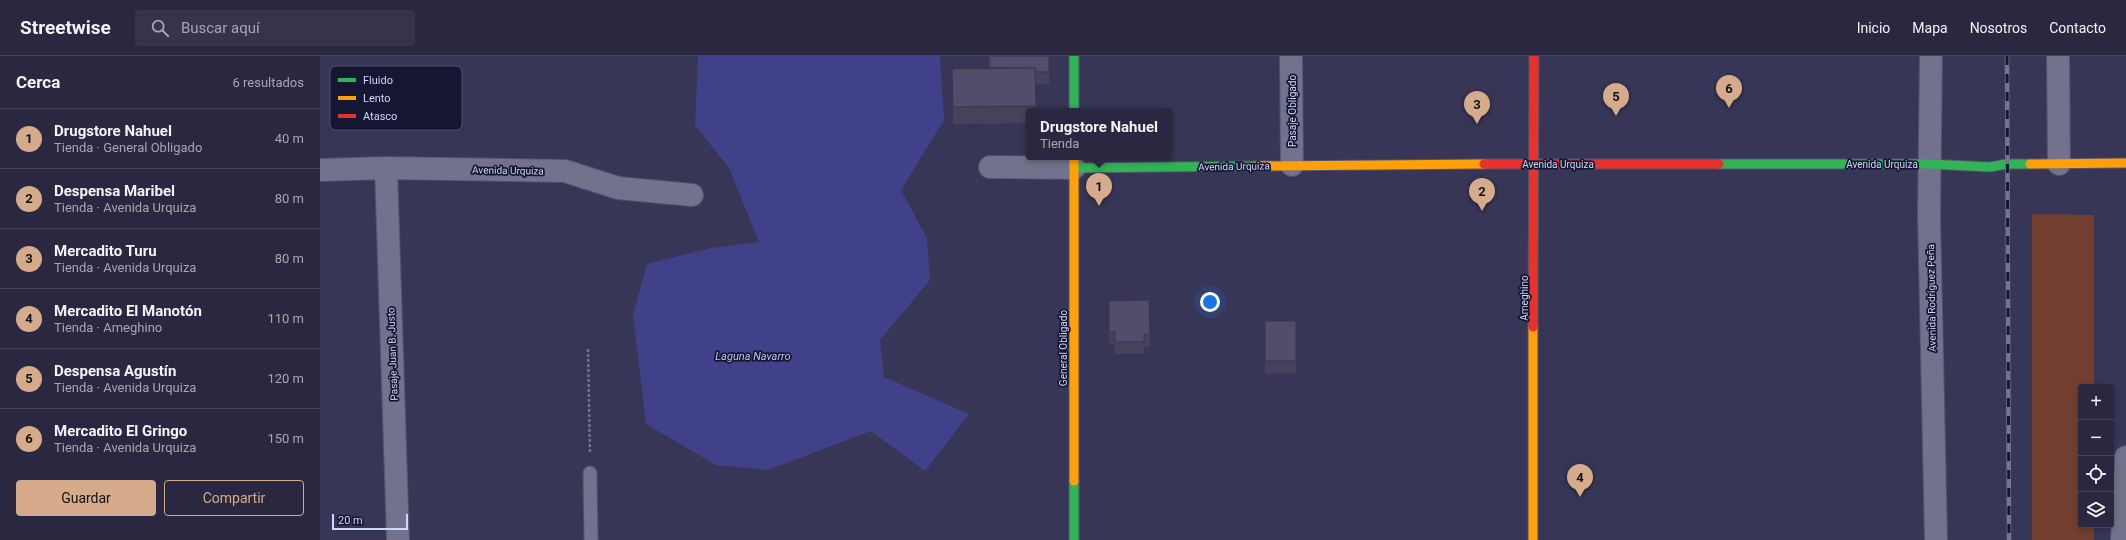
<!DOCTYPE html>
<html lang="es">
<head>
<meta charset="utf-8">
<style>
	body { margin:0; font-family:Roboto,sans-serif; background:#35344b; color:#f1f3f6 }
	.controls { position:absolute; right:12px; bottom:12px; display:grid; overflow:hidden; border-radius:4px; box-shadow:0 2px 6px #0003 }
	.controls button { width:36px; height:36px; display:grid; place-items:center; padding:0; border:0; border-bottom:1px solid #454459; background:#292840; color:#f1f3f6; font:20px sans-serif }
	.scale { position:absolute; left:12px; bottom:10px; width:76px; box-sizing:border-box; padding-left:4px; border:2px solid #d0d5fa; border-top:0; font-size:11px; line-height:14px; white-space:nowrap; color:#d0d5fa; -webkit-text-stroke:3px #151631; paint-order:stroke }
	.you { position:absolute; left:890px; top:246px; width:14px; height:14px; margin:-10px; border:3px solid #fff; border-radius:50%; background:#1a73e8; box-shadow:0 0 0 6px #1a73e833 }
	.badge { display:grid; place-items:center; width:26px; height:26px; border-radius:50%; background:#d6ab8b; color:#111; font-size:13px; font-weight:700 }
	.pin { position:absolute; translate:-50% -33px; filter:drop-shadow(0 1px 2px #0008) }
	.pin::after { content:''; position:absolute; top:21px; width:14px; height:12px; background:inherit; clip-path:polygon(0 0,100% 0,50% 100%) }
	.popup { position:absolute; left:706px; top:52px; width:146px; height:52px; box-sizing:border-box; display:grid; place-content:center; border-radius:4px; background:#292840; filter:drop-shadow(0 1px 3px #0005); font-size:13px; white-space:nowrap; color:#a5a6b1 }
	.popup b { font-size:15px; color:#f1f3f6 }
	.popup::after { content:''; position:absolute; left:50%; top:100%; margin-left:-8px; border:8px solid transparent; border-top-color:#292840 }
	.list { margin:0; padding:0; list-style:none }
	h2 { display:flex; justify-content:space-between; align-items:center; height:52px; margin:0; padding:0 16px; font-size:17px }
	h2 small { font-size:13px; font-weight:400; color:#a5a6b1 }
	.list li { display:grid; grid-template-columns:26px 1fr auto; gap:12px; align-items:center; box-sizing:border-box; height:60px; padding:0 16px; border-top:1px solid #454459 }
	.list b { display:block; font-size:15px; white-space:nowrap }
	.list p { margin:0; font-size:13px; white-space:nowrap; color:#a5a6b1 }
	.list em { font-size:13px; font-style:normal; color:#a5a6b1 }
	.actions { display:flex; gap:8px; padding:12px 16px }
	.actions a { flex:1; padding:9px 0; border:1px solid #d6ab8b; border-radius:4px; text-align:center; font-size:14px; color:#d6ab8b }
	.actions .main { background:#d6ab8b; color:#111 }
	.icon { flex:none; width:22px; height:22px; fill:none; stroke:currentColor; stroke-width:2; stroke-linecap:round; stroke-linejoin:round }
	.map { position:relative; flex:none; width:1806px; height:484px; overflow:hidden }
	header { display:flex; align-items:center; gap:24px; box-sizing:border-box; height:56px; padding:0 20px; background:#292840; border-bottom:1px solid #454459 }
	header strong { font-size:19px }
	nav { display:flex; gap:22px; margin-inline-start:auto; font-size:14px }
	.search { width:280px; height:36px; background:#35344b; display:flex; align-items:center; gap:10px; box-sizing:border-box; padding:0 14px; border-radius:4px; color:#a5a6b1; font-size:15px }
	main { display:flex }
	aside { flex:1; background:#292840 }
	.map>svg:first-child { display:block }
	.green { fill:#723e2f }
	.water { fill:#41418a }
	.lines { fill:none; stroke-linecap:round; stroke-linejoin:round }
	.lane-casing { stroke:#53526f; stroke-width:15 }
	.street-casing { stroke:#53526f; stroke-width:24 }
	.fast-casing { stroke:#53526f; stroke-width:11 }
	.slow-casing { stroke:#53526f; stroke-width:11 }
	.jam-casing { stroke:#53526f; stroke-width:11 }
	.path { stroke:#73748c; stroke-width:2.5; stroke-dasharray:3 2; stroke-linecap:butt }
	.lane { stroke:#72728d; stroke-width:13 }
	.street { stroke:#72728d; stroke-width:22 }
	.fast { stroke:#30b455; stroke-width:9 }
	.slow { stroke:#ff9f0a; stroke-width:9 }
	.jam { stroke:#e5322d; stroke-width:9 }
	.rail-casing { stroke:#74758d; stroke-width:4.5 }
	.rail { stroke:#151631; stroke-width:3; stroke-dasharray:9; stroke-linecap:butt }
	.wall { fill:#47415c }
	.building { fill:#534c6b; stroke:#3a354b }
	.labels { text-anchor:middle; stroke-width:3.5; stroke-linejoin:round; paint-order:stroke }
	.street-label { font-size:10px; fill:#d0d5fa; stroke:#151631 }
	.water-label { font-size:11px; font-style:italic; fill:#bfc4f0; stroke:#151631 }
	.key { fill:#151631; stroke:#4d4f6d; stroke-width:1 }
	.key-label { font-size:11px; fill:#d0d5fa }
</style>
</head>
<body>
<header>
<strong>Streetwise</strong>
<div class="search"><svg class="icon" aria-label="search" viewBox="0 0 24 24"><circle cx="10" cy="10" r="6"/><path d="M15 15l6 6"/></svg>Buscar aquí</div>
<nav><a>Inicio</a><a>Mapa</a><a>Nosotros</a><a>Contacto</a></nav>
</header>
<main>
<aside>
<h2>Cerca<small>6 resultados</small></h2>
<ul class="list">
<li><span class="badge">1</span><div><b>Drugstore Nahuel</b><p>Tienda · General Obligado</p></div><em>40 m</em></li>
<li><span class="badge">2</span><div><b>Despensa Maribel</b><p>Tienda · Avenida Urquiza</p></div><em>80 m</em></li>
<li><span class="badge">3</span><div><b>Mercadito Turu</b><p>Tienda · Avenida Urquiza</p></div><em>80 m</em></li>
<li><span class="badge">4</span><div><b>Mercadito El Manotón</b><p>Tienda · Ameghino</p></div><em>110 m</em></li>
<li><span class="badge">5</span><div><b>Despensa Agustín</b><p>Tienda · Avenida Urquiza</p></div><em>120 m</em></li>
<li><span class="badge">6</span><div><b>Mercadito El Gringo</b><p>Tienda · Avenida Urquiza</p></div><em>150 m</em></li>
</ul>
<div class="actions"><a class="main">Guardar</a><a>Compartir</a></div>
</aside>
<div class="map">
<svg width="1806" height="484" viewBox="0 0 1806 484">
	<rect width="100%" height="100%" fill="#373656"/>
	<polygon class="green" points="1712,158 1774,159 1774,331 1761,331 1761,469 1774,469 1774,484 1712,484"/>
	<polygon class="water" points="378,0 620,0 624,64 581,134 607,182 610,224 560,284 564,321 649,358 605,415 551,375 448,414 396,409 326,368 313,259 327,208 391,192 439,186 409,112 375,69"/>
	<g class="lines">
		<defs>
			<polyline id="lane" points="270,417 271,484"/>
			<g id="street">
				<polyline points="971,0 972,109"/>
				<polyline points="1611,0 1609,160 1616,484"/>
				<polyline points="1738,0 1739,108"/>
				<polyline points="670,111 754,112"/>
				<polyline points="66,112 78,484"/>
				<polyline points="0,114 66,112 245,115 298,132 372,139"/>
				<polyline points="1802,484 1806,401"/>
			</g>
			<g id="fast">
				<polyline points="754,0 754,55"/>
				<polyline points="1399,108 1609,108 1670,111 1686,108 1710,108"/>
				<polyline points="754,112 937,110"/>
				<polyline points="754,425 754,484"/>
			</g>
			<g id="slow">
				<polyline points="754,101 754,425"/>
				<polyline points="1710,108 1806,107"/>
				<polyline points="937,110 1164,108"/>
				<polyline points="1213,484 1213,271"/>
			</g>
			<g id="jam">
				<polyline points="1164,108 1399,108"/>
				<polyline points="1213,271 1214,0"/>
			</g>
		</defs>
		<use href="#lane" class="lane-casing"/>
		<use href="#street" class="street-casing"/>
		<use href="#fast" class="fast-casing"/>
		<use href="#slow" class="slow-casing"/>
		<use href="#jam" class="jam-casing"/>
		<polyline class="path" points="268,293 270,398"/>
		<use href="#lane" class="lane"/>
		<use href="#street" class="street"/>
		<use href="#fast" class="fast"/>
		<use href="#slow" class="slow"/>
		<use href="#jam" class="jam"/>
		<defs>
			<polyline id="rail" points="1687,0 1689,484"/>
		</defs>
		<use href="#rail" class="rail-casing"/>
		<use href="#rail" class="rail"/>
	</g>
	<g class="wall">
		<polygon points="729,0 729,28 716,29 716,55 709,55 709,67 633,68 632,13 669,12"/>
		<polygon points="829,244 830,291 824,291 824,298 795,298 795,288 789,288 789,245"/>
		<polygon points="945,265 976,265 976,317 945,318"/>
	</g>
	<g class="building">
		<polygon points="669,0 729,0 729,16 715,16 715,12 669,12"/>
		<polygon points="715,12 716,50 633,51 632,13"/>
		<polygon points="829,244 830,278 824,279 824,286 795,286 795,276 789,276 789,245"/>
		<rect x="945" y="265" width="31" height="40"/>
		<polygon points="17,483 17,484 0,484"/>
	</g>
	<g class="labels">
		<g class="street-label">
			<text transform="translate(972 55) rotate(-90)" y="4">Pasaje Obligado</text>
			<text x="1238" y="112">Avenida Urquiza</text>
			<text x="1562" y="112">Avenida Urquiza</text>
			<text transform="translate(914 110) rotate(-1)" y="4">Avenida Urquiza</text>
			<text transform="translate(188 114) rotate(1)" y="4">Avenida Urquiza</text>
			<text transform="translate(1204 242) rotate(-90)" y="4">Ameghino</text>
			<text transform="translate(1611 242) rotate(-91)" y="4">Avenida Rodríguez Peña</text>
			<text transform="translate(743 292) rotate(-90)" y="4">General Obligado</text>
			<text transform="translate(72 298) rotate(-92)" y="4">Pasaje Juan B. Justo</text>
		</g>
		<g class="water-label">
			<text x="433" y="304">Laguna Navarro</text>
		</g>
	</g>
	<rect x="10" y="10" width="132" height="64" rx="6" class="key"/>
	<rect x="18" y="22" width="18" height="4" fill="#30b455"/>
	<rect x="18" y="40" width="18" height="4" fill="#ff9f0a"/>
	<rect x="18" y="58" width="18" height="4" fill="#e5322d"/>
	<g class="key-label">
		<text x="43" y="28">Fluido</text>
		<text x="43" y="46">Lento</text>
		<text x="43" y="64">Atasco</text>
	</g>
</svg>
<div class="controls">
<button>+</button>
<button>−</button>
<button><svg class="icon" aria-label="locate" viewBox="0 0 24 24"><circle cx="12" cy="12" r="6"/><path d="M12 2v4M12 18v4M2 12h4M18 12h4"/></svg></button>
<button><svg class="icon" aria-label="layers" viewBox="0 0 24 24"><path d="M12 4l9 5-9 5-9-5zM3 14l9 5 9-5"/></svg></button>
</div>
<div class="scale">20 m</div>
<div class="you"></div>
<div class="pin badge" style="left:779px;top:150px">1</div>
<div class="popup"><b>Drugstore Nahuel</b>Tienda</div>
<div class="pin badge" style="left:1162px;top:155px">2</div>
<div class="pin badge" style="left:1157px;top:68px">3</div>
<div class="pin badge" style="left:1260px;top:441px">4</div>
<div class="pin badge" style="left:1296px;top:60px">5</div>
<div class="pin badge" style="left:1409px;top:52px">6</div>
</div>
</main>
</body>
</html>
